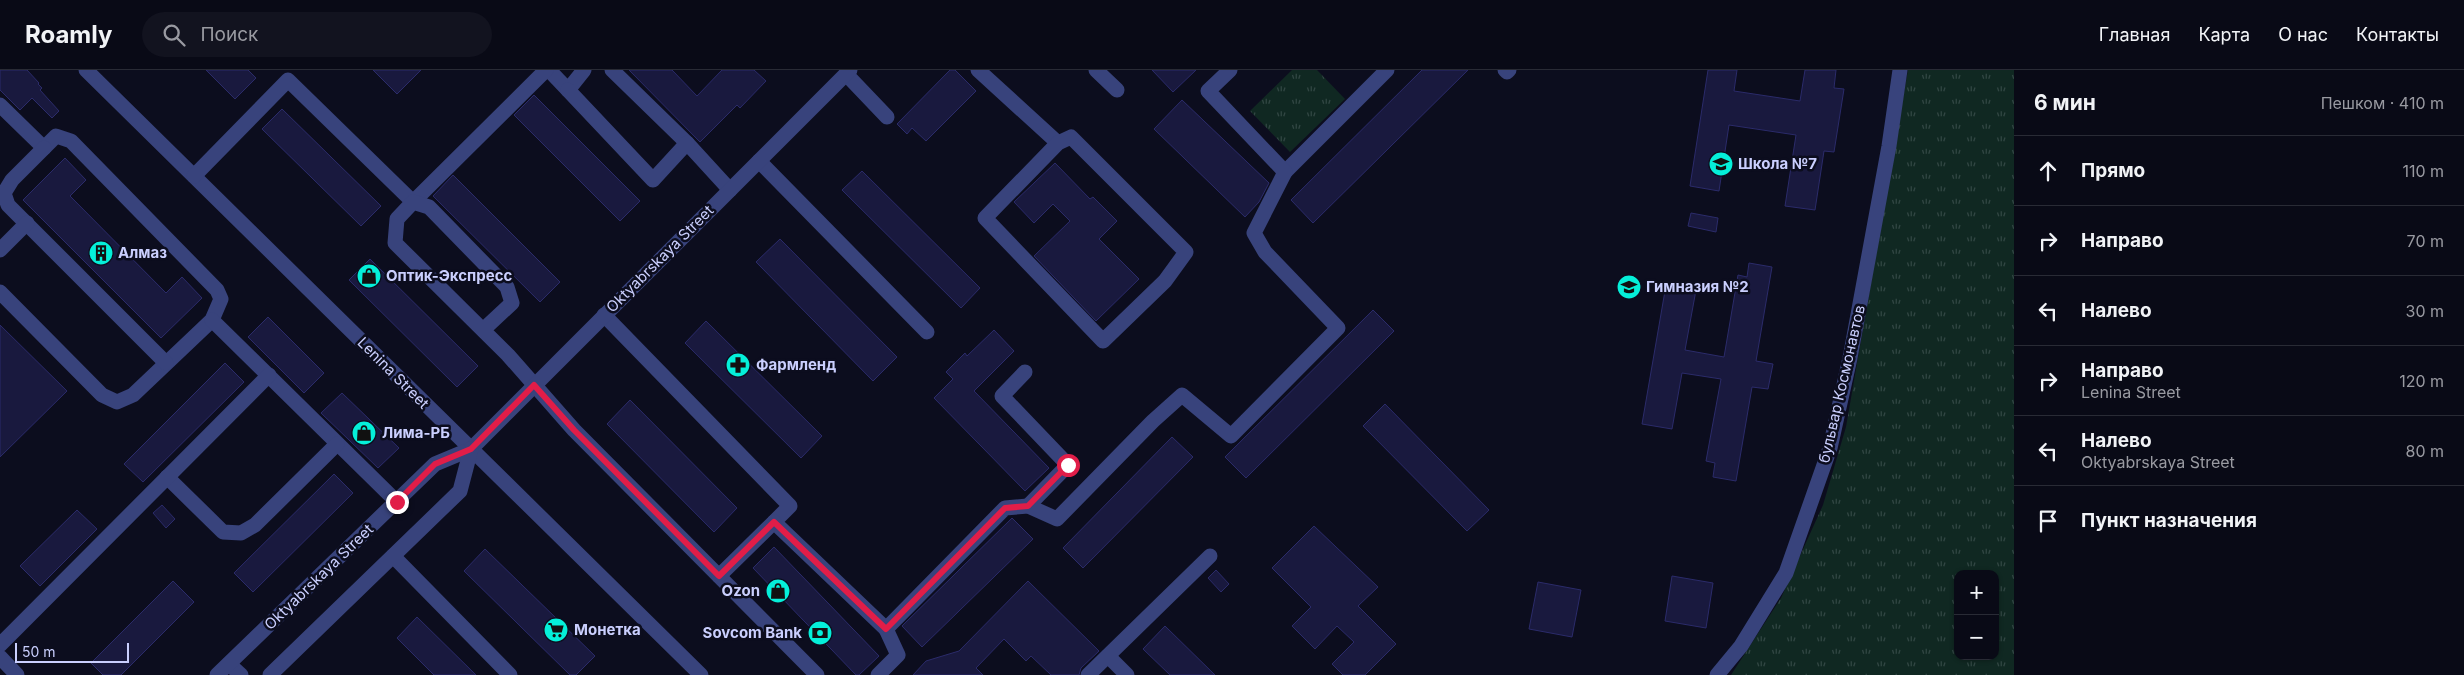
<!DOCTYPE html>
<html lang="ru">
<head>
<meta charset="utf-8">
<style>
	body { margin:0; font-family:Inter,sans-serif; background:#12131f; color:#f1f3f6 }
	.controls { position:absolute; right:15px; bottom:15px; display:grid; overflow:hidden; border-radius:10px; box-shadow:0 1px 4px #0004 }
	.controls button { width:45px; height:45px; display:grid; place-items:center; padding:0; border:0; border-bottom:1px solid #292b35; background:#090a16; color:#f1f3f6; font:25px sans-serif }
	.scale { position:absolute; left:15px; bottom:12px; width:114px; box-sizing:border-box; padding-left:5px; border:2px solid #cacffe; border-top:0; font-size:14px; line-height:18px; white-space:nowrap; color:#cacffe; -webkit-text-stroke:4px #0c0d1e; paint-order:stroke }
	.stop { position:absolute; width:15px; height:15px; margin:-11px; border:4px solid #e11d48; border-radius:50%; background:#fff }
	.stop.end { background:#e11d48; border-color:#fff; box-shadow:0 1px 5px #0008 }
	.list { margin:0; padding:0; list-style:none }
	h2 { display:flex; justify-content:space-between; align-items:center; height:65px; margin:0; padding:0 20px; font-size:21px }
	h2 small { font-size:16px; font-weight:400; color:#999aa1 }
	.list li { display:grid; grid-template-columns:32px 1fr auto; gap:15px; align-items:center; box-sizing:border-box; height:70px; padding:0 20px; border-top:1px solid #292b35 }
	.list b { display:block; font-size:19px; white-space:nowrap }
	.list p { margin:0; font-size:16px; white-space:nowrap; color:#999aa1 }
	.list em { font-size:16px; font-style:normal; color:#999aa1 }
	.icon { flex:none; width:28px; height:28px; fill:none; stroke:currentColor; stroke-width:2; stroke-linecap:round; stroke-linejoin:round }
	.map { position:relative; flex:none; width:2014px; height:605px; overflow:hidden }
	header { display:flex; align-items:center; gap:30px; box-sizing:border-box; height:70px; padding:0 25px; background:#090a16; border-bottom:1px solid #292b35 }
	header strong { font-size:24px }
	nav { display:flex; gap:28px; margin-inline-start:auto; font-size:18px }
	.search { width:350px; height:45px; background:#12131f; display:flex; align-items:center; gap:12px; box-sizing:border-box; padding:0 18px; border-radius:28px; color:#999aa1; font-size:19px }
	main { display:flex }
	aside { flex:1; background:#090a16 }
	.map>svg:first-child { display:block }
	.park { fill:url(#park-tufts); fill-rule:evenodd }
	.building { fill:#19193e; stroke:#2b2b6a }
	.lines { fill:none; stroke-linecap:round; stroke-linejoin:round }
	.minor { stroke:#38437c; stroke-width:15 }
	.route { stroke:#e11d48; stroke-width:6 }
	.labels { text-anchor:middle; stroke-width:5; stroke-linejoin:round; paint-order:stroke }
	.poi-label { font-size:15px; font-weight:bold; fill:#cacffe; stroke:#0c0d1e; text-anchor:start }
	.street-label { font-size:15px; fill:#cacffe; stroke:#0c0d1e }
</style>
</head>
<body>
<header>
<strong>Roamly</strong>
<div class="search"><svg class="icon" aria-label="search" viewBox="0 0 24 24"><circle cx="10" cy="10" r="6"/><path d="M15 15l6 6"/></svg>Поиск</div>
<nav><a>Главная</a><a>Карта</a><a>О нас</a><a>Контакты</a></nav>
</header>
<main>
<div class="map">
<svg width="2014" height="605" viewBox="0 0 2014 605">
	<defs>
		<pattern id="park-tufts" width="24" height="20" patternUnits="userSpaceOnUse" patternTransform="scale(1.25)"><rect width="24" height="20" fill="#102822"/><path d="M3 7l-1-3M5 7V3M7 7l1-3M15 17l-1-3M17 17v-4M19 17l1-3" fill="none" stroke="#314643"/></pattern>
	</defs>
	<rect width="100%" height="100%" fill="#0c0d1e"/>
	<g class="park">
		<polygon points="1292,0 1317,0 1345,29 1290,82 1250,41"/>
		<path d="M1908,0H2014V605H1731L1781,528L1823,435L1846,357ZM1958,504H1995V586H1958Z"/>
	</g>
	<g class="building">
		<polygon points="0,0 27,0 39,13 38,14 42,18 40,20 59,41 52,48 32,28 20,40 0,20"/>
		<polygon points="206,0 248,0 256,8 235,29"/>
		<polygon points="373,0 421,0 397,24"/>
		<polygon points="629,0 672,0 697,26 722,0 754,0 766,11 740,38 737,35 700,72"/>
		<polygon points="950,0 955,0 976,21 926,71 912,58 907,64 897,54"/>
		<polygon points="1152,0 1196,0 1173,22"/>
		<polygon points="1422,0 1468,0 1313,153 1291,130"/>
		<polygon points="1708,0 1737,0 1734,21 1800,31 1805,0 1836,0 1834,18 1844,19 1834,82 1824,81 1815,140 1785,136 1796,65 1729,55 1719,121 1690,116"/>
		<polygon points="534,25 640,131 620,151 514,45"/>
		<polygon points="1182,30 1269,113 1259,132 1245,147 1154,59"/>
		<polygon points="282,39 381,136 361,156 262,59"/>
		<polygon points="65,88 86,110 70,126 166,223 182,207 202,228 161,268 23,130"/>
		<polygon points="1055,93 1090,129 1093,127 1117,151 1099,169 1139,209 1096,251 1034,186 1070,151 1053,134 1034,153 1014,132"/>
		<polygon points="862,101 980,218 961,238 842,120"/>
		<polygon points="453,105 560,212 540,232 433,126"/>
		<polygon points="1691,143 1718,148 1716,162 1688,156"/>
		<polygon points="780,169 897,287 873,311 756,192"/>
		<polygon points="370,189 478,296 457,317 349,210"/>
		<polygon points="1749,193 1772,197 1756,291 1773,294 1768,319 1752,317 1736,411 1713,407 1715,393 1706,391 1721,309 1682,303 1672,359 1642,354 1666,215 1696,220 1685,280 1724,287 1738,205 1747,207"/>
		<polygon points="1373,240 1394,261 1246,408 1225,387"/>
		<polygon points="268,247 324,303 304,323 248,267"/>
		<polygon points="706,251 822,366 801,388 685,273"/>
		<polygon points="0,255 67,321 0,387"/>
		<polygon points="994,260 1014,281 974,321 1049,398 1025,421 934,328 953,309 946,302 965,283 967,286"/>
		<polygon points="225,293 244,312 143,412 124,394"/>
		<polygon points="342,323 399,378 378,398 321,343"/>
		<polygon points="630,330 737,438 714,462 607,354"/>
		<polygon points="1385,334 1489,440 1467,461 1363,356"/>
		<polygon points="1172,367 1193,387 1083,498 1063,478"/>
		<polygon points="334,404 353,423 253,522 234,503"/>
		<polygon points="162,435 175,449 166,458 153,443"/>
		<polygon points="77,440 97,459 40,516 20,496"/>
		<polygon points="1012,448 1033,469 922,577 902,556"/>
		<polygon points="1314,456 1378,517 1358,536 1396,574 1365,605 1343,605 1332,594 1354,572 1337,556 1315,579 1292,556 1311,537 1272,498"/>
		<polygon points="774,477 879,586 859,605 856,605 753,498"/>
		<polygon points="485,479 595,586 576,605 570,605 464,501"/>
		<polygon points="1216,500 1229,514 1221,522 1208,508"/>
		<polygon points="1672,506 1713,513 1706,558 1665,551"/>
		<polygon points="173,511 194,532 121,605 103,605 91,593"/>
		<polygon points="1028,511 1099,581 1081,598 1079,605 1051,605 1031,586 1026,591 1004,569 976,598 983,605 913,605 926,591 959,581"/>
		<polygon points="1538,512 1581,520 1572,567 1529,559"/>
		<polygon points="417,547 476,605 434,605 397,568"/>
		<polygon points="1165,556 1215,605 1170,605 1143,579"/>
	</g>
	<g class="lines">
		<g class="minor">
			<polyline points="86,0 701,605"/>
			<polyline points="549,0 568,20 584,0"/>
			<polyline points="612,0 687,73 730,120"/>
			<polyline points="978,0 1058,73"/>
			<polyline points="1096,0 1117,20"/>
			<polyline points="1505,0 1507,2 1509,0"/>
			<polyline points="846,4 887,47"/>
			<polyline points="568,20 653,110 687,73"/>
			<polyline points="0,35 44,78 56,66 71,71 217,220 221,229 212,250 133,325 117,332 102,325 0,222"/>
			<polygon points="1071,67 1186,182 1165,211 1103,271 985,148 1058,73"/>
			<polyline points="44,78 12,110 4,123 8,135 166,293"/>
			<polyline points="759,91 927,262"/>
			<polyline points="1285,102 1387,0"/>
			<polyline points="194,106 288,10 413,132 546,0"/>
			<polyline points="0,180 27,153"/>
			<polyline points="604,245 790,436 774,452 886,559"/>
			<polyline points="212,250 397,432"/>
			<polyline points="483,260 512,233 507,217 429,137 413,132 397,149 395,173 508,285 574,360 817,605"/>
			<polyline points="1025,302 1002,326 1068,395 1028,436"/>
			<polyline points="167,407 223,462 241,463 255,455 337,374"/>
			<polyline points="393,486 510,605"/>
			<polyline points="719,506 774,452"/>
			<polyline points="0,575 269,305"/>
			<polyline points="1108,586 1127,605"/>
			<polyline points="0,587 17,605"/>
			<polyline points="229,594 241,605"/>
			<polyline points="217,605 435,394 471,379 850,0"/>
			<polyline points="270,605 460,421 471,379"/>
			<polyline points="878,605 898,585 886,559 1005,438 1028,436 1057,449 1153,351 1182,325 1231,366 1338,258 1265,182 1254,163 1285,102 1208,21 1230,0"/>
			<polyline points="1088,605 1210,486"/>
			<polyline points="1717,605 1741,576 1786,503 1830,378 1850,288 1889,76 1900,0"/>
		</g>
	</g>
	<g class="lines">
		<polyline class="route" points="397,432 435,394 471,379 534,315 574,360 719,506 774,452 886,559 1005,438 1028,436 1068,395"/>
	</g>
	<defs>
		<symbol id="school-disc" viewBox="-11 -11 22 22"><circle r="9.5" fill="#05efd9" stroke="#0c0d1e"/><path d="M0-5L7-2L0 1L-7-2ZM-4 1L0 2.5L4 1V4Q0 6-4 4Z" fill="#111"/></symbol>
		<symbol id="building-disc" viewBox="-11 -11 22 22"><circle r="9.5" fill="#05efd9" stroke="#0c0d1e"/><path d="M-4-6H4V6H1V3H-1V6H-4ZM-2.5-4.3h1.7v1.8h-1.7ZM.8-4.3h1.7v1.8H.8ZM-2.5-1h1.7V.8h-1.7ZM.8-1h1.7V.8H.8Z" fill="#111"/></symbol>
		<symbol id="shop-disc" viewBox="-11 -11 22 22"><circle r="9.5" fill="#05efd9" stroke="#0c0d1e"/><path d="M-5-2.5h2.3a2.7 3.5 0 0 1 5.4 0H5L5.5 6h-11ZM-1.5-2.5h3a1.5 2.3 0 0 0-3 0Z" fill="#111"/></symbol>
		<symbol id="pharmacy-disc" viewBox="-11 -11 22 22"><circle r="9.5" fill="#05efd9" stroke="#0c0d1e"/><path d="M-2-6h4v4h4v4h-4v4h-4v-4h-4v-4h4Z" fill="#111"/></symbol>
		<symbol id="supermarket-disc" viewBox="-11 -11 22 22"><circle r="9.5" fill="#05efd9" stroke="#0c0d1e"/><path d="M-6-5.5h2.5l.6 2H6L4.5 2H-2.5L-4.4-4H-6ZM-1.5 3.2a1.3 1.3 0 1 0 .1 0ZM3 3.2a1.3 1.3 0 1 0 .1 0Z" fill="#111"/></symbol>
		<symbol id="bank-disc" viewBox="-11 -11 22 22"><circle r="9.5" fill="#05efd9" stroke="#0c0d1e"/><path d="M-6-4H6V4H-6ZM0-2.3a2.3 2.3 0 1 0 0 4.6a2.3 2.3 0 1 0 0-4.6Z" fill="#111"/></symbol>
	</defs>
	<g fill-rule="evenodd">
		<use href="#school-disc" x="1707" y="80" width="28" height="28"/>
		<use href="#building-disc" x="87" y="169" width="28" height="28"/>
		<use href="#shop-disc" x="355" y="192" width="28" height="28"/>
		<use href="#school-disc" x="1615" y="203" width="28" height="28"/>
		<use href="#pharmacy-disc" x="724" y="281" width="28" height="28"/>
		<use href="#shop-disc" x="350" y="349" width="28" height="28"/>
		<use href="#shop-disc" x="764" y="507" width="28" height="28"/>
		<use href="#supermarket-disc" x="542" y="546" width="28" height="28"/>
		<use href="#bank-disc" x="806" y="549" width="28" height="28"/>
	</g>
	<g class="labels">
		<g class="poi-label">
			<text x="1738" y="99">Школа №7</text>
			<text x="118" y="188">Алмаз</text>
			<text x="386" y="211">Оптик-Экспресс</text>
			<text x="1646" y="222">Гимназия №2</text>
			<text x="756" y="300">Фармленд</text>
			<text x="382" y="368">Лима-РБ</text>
			<text x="760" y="526" text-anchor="end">Ozon</text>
			<text x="574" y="565">Монетка</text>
			<text x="802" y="568" text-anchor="end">Sovcom Bank</text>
		</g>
		<g class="street-label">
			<text transform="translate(660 189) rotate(-45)" y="5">Oktyabrskaya Street</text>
			<text transform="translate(393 303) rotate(45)" y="5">Lenina Street</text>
			<text transform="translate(1842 314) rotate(-77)" y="5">бульвар Космонавтов</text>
			<text transform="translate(319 507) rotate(-44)" y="5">Oktyabrskaya Street</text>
		</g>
	</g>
</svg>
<div class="controls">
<button>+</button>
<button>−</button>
</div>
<div class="scale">50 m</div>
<div class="stop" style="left:1068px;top:395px"></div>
<div class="stop end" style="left:397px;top:432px"></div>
</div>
<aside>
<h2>6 мин<small>Пешком · 410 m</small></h2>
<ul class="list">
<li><svg class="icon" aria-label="ahead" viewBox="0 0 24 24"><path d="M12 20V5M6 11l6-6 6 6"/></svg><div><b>Прямо</b></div><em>110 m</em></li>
<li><svg class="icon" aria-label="right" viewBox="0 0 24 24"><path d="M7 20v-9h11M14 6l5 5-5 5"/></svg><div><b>Направо</b></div><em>70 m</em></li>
<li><svg class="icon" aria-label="left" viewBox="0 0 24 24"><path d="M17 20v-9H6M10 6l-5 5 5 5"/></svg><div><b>Налево</b></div><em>30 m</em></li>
<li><svg class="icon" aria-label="right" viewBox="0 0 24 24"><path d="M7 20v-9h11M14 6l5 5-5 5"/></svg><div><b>Направо</b><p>Lenina Street</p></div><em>120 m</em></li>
<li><svg class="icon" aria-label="left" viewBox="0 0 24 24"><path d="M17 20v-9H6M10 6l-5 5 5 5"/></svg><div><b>Налево</b><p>Oktyabrskaya Street</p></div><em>80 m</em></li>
<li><svg class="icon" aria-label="arrive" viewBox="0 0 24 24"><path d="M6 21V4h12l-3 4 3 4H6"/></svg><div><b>Пункт назначения</b></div></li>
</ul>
</aside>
</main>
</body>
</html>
